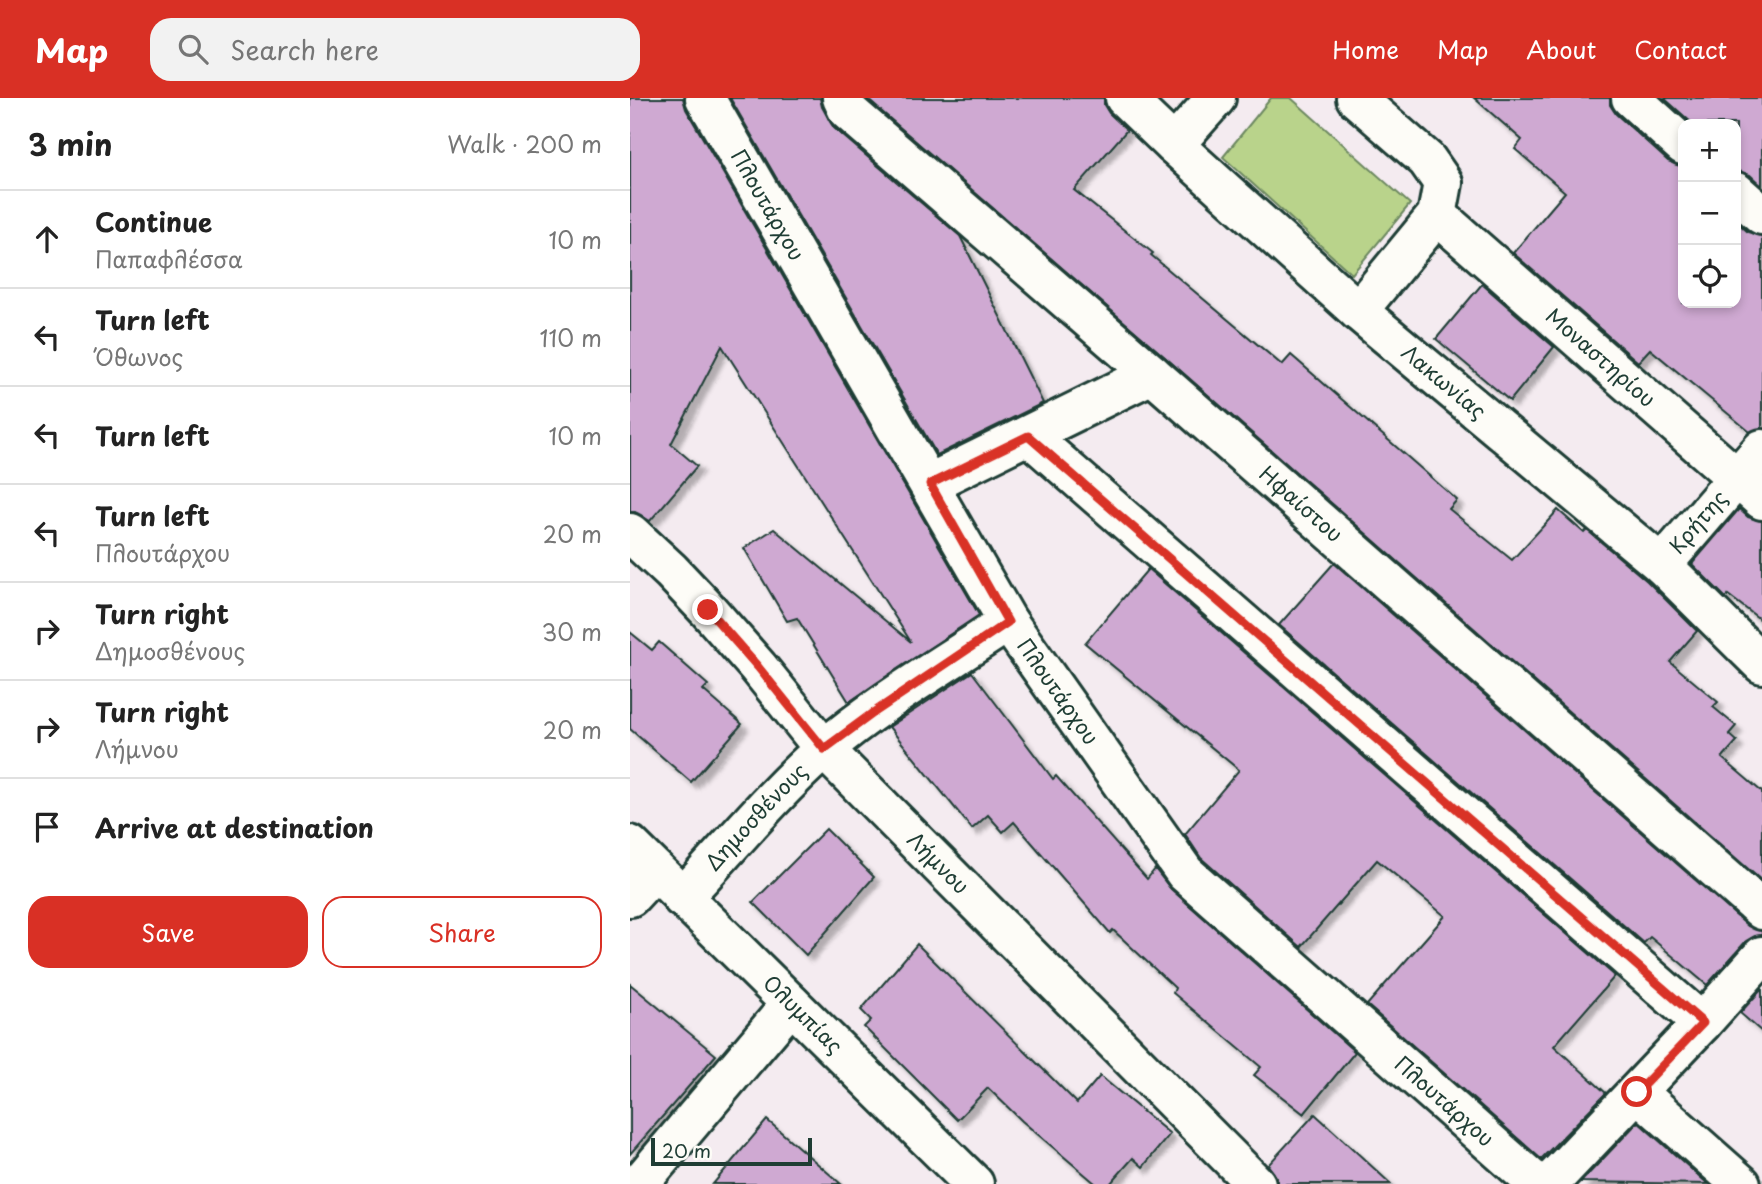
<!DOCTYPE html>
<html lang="en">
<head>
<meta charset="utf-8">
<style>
	body { margin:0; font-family:"Playpen Sans",sans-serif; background:#f2f2f2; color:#222 }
	.controls { position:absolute; right:21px; top:21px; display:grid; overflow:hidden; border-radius:14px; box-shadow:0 4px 10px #0003 }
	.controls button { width:63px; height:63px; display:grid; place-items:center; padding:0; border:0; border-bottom:2px solid #e0e0e0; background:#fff; color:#222; font:35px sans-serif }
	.scale { position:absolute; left:21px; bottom:18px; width:161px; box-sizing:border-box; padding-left:7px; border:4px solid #1f3d34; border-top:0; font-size:19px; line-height:24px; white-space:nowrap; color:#1f3d34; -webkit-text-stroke:5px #fdfcf7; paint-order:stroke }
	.stop { position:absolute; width:21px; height:21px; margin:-16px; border:5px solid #d93025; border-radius:50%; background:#fff }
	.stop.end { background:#d93025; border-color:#fff; box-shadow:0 2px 7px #0008 }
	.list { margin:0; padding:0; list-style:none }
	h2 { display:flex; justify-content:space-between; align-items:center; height:91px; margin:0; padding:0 28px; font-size:30px }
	h2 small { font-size:23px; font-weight:400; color:#767676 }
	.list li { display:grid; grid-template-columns:46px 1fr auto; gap:21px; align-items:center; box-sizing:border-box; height:98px; padding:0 28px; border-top:2px solid #e0e0e0 }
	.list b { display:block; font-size:26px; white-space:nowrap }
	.list p { margin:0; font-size:23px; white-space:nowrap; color:#767676 }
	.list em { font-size:23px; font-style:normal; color:#767676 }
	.actions { display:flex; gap:14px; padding:21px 28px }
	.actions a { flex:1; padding:16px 0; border:2px solid #d93025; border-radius:21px; text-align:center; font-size:24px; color:#d93025 }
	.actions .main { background:#d93025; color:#fff }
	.icon { flex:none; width:38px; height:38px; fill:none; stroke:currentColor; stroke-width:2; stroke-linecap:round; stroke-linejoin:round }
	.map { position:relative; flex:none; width:1132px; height:1086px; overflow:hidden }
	header { display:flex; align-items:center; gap:42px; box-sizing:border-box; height:98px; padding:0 35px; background:#d93025; color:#fff }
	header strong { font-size:33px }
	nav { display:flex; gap:38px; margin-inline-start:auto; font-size:24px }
	.search { width:490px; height:63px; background:#f2f2f2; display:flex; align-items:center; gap:18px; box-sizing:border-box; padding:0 24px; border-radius:21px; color:#767676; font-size:26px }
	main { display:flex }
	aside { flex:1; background:#fff }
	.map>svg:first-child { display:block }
	.green { fill:#b9d38b; stroke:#6c8860; stroke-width:2 }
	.building { fill:#cfa9d2; stroke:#1f3d34; stroke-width:2; filter:url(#shadow) }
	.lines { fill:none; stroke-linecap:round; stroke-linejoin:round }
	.minor-casing { stroke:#1f3d34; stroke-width:44 }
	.minor { stroke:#fdfcf7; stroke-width:38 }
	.route { stroke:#d93025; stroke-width:9 }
	.labels { text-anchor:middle; stroke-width:5; stroke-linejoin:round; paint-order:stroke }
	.street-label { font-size:21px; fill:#1f3d34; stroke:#fdfcf7 }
</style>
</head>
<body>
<header>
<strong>Map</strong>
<div class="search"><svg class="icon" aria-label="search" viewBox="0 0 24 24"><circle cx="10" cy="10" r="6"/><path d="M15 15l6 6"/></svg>Search here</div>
<nav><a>Home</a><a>Map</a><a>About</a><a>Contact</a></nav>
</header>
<main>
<aside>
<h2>3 min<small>Walk · 200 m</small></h2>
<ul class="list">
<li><svg class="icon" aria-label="ahead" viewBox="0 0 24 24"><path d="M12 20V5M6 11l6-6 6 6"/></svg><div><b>Continue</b><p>Παπαφλέσσα</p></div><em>10 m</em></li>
<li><svg class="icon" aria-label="left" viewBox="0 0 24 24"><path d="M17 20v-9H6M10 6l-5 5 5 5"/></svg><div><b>Turn left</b><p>Όθωνος</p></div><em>110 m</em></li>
<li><svg class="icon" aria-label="left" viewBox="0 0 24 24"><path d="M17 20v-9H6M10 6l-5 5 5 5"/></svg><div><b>Turn left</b></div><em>10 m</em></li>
<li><svg class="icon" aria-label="left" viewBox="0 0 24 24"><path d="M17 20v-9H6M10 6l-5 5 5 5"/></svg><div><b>Turn left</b><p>Πλουτάρχου</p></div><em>20 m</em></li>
<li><svg class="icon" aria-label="right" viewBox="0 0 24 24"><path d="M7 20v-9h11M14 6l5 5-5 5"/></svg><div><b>Turn right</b><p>Δημοσθένους</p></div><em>30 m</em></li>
<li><svg class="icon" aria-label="right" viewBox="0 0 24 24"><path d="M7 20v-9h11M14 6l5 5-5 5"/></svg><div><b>Turn right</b><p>Λήμνου</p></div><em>20 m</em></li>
<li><svg class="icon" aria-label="arrive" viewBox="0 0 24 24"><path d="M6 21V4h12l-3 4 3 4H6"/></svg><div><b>Arrive at destination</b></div></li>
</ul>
<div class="actions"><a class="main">Save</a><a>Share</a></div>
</aside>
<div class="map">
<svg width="1132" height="1086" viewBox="0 0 1132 1086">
	<defs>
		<filter id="shadow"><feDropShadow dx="6" dy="6" stdDeviation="2" flood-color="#0004"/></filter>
	</defs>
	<rect width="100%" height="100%" fill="#f4ebf0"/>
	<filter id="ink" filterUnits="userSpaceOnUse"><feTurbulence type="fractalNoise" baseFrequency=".0143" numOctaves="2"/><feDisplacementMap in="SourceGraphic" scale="14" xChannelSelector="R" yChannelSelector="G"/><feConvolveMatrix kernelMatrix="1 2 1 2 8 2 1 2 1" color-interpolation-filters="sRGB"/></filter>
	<g filter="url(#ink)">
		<polygon class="green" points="641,0 661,0 780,106 722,176 593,59"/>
		<g class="building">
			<polygon points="0,0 53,0 56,11 349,517 219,604 167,520 157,523 114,450 144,431 281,544 92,248 41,346 67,368 20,423 5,414 0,414"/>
			<polygon points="100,0 190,0 192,9 204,30 330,138 413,305 307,357"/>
			<polygon points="236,0 474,0 474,7 479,15 497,32 444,92 523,155 521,157 652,267 661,257 827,402 819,411 882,462 928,412 954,435 957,432 1017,483 1067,533 1040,564 1088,604 1083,609 1106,628 1099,636 1107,643 1092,660 1132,694 1132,783 536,260"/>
			<polygon points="844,0 980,0 980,7 986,16 1038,63 1053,68 1053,205 1106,205 1106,123 1118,134 1132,138 1132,330 1120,334 1020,251 1008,264 883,155 935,94 885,51 892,42"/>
			<polygon points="1034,0 1132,0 1132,88 1120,77 1106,73 1106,26 1063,26"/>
			<polygon points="852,186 924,249 880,303 806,241"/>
			<polygon points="1109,411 1118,419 1132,423 1132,523 1098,497 1096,500 1062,466"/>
			<polygon points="704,465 1118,828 1132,833 1132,837 1125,838 1116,843 1077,887 1020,839 1014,845 649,527"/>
			<polygon points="518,471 985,878 924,948 976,995 911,1061 737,907 815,818 747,762 671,849 571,760 555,736 609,672 455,545"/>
			<polygon points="0,534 22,552 29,544 78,587 73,592 112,626 61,684 0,631"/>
			<polygon points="342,574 423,681 426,678 517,781 525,771 541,791 725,954 674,1016 624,977 631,969 543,895 545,890 483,832 480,835 384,724 373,734 358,717 342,731 259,629"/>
			<polygon points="196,731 244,779 176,857 123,804"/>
			<polygon points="287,846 447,1005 470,978 540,1036 513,1069 503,1060 480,1086 466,1086 392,1023 358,990 327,1022 234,929 241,922 231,912"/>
			<polygon points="0,886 86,957 0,1056"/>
			<polygon points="1132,891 1132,934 1110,915"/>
			<polygon points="685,1016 761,1086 647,1086 647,1080 638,1067"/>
			<polygon points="137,1022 211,1086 83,1086"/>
			<polygon points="1008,1024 1078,1086 951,1084"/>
		</g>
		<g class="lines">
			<defs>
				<g id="minor">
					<path id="s1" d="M75,0L378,524L555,775L907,1086"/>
					<path id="s2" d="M212,0L218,13L522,276L1132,812"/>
					<path id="s3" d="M495,0L544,47L728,213L1032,467L1132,566"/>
					<polyline points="726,0 797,62 813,85 807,117 728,213"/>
					<polyline points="1001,0 1053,47"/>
					<polyline points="544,47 586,0"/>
					<polyline points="1106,94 1132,117"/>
					<path id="s4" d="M807,117L1132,402"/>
					<polyline points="399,338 1072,925"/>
					<polyline points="300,385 522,276"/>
					<path id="s5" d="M0,435L41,473L78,512L128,569L194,651L626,1086"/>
					<path id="s6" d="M1032,467L1132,351"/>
					<path id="s7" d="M0,747L344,1086"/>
					<polyline points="0,799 25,772"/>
					<path id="s8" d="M52,800C98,751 142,697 193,652C249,604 317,565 378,524"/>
					<polyline points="1007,994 1111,1086"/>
					<polyline points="9,1086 161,906"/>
					<polyline points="919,1086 1072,925 1132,858"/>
				</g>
			</defs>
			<use href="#minor" class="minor-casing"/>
			<use href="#minor" class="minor"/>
		</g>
	</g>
	<g class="lines" filter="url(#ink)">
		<polyline class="route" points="78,512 128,569 194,651 243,615 378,524 300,386 398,338 1073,925 1007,994"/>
	</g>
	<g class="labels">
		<g class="street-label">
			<text dy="7" stroke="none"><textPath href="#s1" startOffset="124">Πλουτάρχου</textPath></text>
			<text dy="7" stroke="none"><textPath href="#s4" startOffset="217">Μοναστηρίου</textPath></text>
			<text dy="7" stroke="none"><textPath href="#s3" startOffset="427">Λακωνίας</textPath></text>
			<text dy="7" stroke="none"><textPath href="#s2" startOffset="614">Ηφαίστου</textPath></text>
			<text dy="7" stroke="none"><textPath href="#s6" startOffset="56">Κρήτης</textPath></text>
			<text dy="7" stroke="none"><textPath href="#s1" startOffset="691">Πλουτάρχου</textPath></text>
			<text dy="7" stroke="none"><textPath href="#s8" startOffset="110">Δημοσθένους</textPath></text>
			<text dy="7" stroke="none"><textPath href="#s5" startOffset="452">Λήμνου</textPath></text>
			<text dy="7" stroke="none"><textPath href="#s7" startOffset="242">Ολυμπίας</textPath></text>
			<text dy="7" stroke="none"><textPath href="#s1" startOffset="1258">Πλουτάρχου</textPath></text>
		</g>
	</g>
</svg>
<div class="controls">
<button>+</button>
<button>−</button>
<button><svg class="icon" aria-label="locate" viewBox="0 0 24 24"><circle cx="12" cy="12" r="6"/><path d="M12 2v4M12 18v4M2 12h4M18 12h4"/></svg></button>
</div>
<div class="scale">20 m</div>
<div class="stop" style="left:1007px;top:994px"></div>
<div class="stop end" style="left:78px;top:512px"></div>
</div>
</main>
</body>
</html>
